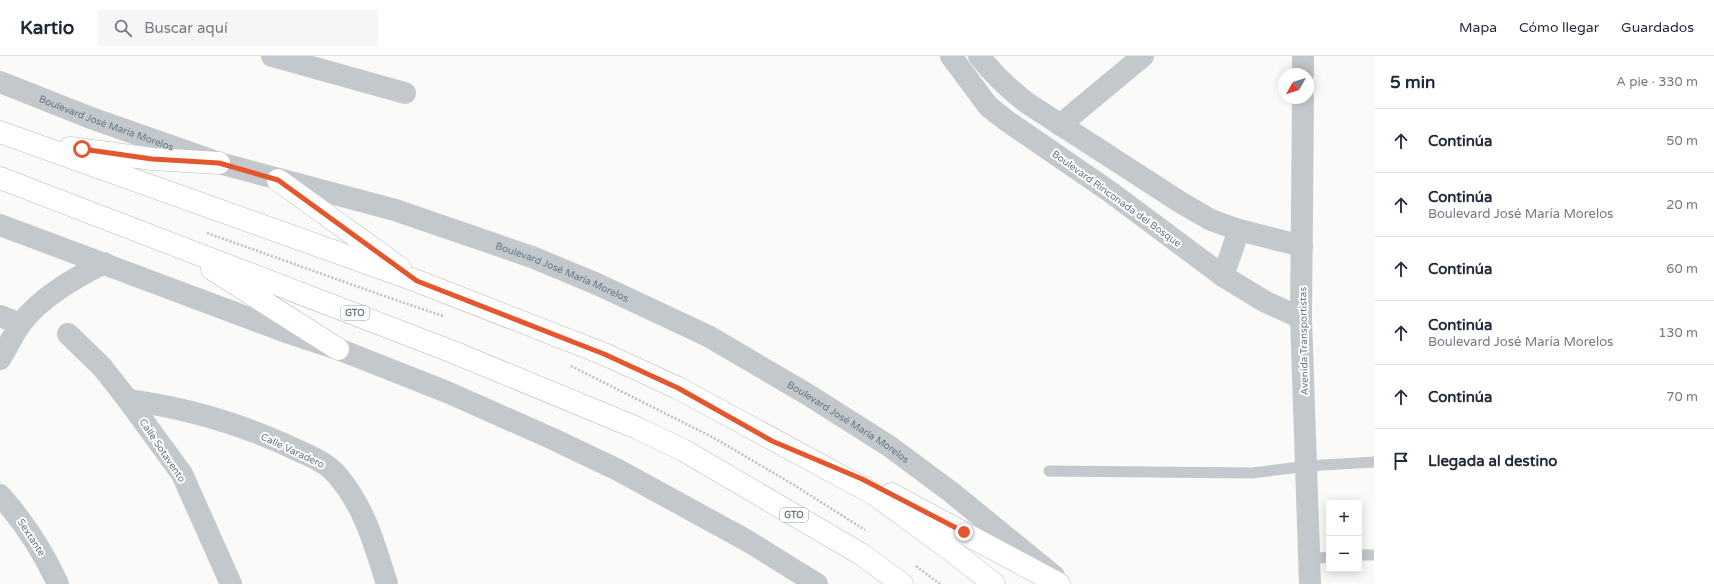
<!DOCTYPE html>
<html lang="es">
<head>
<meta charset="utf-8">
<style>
	body { margin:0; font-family:"Varela Round",sans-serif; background:#f6f6f7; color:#1f2937 }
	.controls { position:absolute; right:12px; bottom:12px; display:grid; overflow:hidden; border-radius:0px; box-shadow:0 2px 10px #0003 }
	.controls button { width:36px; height:36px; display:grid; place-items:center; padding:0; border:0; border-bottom:1px solid #e0e1e3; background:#fff; color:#1f2937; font:20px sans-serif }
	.compass { position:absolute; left:1278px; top:12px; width:36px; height:36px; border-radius:50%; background:#fff; box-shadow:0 2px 10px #0003; rotate:231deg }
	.stop { position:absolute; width:12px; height:12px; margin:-9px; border:3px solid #e4572e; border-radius:50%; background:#fff }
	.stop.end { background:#e4572e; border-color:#fff; box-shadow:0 1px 4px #0008 }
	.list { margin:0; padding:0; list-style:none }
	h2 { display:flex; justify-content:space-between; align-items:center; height:52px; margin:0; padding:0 16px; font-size:17px }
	h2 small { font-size:13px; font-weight:400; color:#747a83 }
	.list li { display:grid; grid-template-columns:26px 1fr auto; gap:12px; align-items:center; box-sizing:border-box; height:64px; padding:0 16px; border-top:1px solid #e0e1e3 }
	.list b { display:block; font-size:15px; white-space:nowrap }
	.list p { margin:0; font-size:13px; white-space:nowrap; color:#747a83 }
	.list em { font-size:13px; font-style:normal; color:#747a83 }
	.icon { flex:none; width:22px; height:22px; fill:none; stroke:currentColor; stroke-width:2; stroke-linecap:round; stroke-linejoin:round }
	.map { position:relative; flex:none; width:1374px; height:528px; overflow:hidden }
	header { display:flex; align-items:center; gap:24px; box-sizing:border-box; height:56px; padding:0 20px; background:#fff; border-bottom:1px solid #e0e1e3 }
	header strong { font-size:19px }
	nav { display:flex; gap:22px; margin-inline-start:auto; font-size:14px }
	.search { width:280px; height:36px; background:#f6f6f7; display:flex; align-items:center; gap:10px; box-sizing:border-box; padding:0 14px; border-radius:0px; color:#747a83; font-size:15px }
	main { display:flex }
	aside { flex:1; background:#fff }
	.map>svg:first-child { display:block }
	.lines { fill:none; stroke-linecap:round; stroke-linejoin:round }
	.primary-casing { stroke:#b5babe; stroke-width:23 }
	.path { stroke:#bbbfc2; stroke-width:2.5; stroke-dasharray:2 2; stroke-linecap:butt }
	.service { stroke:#c3c8cc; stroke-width:11 }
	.minor { stroke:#c3c8cc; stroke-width:22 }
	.tertiary { stroke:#c3c8cc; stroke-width:22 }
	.primary { stroke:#fff; stroke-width:22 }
	.route { stroke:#e4572e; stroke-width:5 }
	.labels { text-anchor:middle; stroke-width:4; stroke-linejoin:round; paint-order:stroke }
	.shield { fill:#fff; stroke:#939fa8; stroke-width:1 }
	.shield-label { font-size:9px; font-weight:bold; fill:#657683 }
	.street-label { font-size:10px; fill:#657683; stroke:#fff }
</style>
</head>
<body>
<header>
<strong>Kartio</strong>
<div class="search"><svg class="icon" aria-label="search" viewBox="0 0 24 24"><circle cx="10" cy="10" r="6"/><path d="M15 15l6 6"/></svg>Buscar aquí</div>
<nav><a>Mapa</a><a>Cómo llegar</a><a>Guardados</a></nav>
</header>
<main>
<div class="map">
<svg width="1374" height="528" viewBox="0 0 1374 528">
	<rect width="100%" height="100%" fill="#fafaf8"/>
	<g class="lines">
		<defs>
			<g id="primary">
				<polyline points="0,76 417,225 604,298 678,332 874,438 952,495 994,528"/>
				<polyline points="70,92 152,103 219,107"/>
				<polyline points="0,122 453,296 637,372 683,394 861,498 902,528"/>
				<polyline points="278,124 400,212"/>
				<polyline points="212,213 338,293"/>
				<polyline points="891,438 1059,528"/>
			</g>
		</defs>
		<use href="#primary" class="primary-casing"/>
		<g class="path">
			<polyline points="207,177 384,240 443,260"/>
			<polyline points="571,310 716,383 794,429 865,474"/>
			<polyline points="916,510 940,528"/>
		</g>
		<g class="service">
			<polyline points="1049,415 1252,417 1307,410 1374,406"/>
			<polyline points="1359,499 1374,499"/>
			<polyline points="1309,503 1329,501"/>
		</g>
		<g class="minor">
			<polyline points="272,0 405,37"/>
			<polyline points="951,0 988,50 1007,65 1109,135 1223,220 1264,245 1301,262"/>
			<path d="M979,0C993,18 1009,33 1027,47L1180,146L1211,164L1239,174L1302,190"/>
			<polyline points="1060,69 1143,0"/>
			<polyline points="1223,220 1239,174"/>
			<polyline points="0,260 21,268"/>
			<polyline points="68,278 102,311 128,344 182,418 231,528"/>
			<path d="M0,303C7,292 13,279 20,269C40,241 75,222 104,207"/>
			<path d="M128,344C187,352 245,369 299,395C312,401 327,407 337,419C365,452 374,487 387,528"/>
			<path d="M0,439C24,466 43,495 58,528"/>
		</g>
		<g class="tertiary">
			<polyline points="1303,18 1303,0"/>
			<path id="s1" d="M0,26L91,62L219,107L395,154L532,201L597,228L708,280L807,338L889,390L951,436L1054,520"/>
			<polyline points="1303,42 1301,262 1310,528"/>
			<polyline points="0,169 286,276 338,293 447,336 553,383 618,414 746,484 817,528"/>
		</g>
		<use href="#primary" class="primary"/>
	</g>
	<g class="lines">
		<polyline class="route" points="82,93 152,103 219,107 278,124 417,225 604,298 678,332 772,385 862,423 964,476"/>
	</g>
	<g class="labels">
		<g class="shield">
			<rect x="341" y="250" width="28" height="14" rx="3"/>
			<rect x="780" y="452" width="28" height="14" rx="3"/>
		</g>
		<g class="shield-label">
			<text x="355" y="260">GTO</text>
			<text x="794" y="462">GTO</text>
		</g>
		<g class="street-label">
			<text dy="4" stroke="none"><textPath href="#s1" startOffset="114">Boulevard José María Morelos</textPath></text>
			<text transform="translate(1117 142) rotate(36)" y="4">Boulevard Rinconada del Bosque</text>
			<text dy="4" stroke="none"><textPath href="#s1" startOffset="594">Boulevard José María Morelos</textPath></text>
			<text transform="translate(1303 285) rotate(-91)" y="4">Avenida Transportistas</text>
			<text dy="4" stroke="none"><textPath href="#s1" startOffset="918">Boulevard José María Morelos</textPath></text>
			<text transform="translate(163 394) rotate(56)" y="4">Calle Sotavento</text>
			<text transform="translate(293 394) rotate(25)" y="4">Calle Varadero</text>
			<text transform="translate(32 481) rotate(57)" y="4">Sextante</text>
		</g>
	</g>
</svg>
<div class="controls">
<button>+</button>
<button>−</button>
</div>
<svg class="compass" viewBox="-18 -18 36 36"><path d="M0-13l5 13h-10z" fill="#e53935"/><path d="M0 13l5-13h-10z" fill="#747a83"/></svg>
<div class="stop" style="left:82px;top:93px"></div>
<div class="stop end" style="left:964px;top:476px"></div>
</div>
<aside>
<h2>5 min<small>A pie · 330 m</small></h2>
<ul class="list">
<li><svg class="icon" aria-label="ahead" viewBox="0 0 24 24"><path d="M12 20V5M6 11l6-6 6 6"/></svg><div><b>Continúa</b></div><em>50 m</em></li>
<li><svg class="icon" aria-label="ahead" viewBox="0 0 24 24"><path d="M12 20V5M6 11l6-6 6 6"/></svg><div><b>Continúa</b><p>Boulevard José María Morelos</p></div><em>20 m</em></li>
<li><svg class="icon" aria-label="ahead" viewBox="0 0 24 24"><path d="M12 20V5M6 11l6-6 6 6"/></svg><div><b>Continúa</b></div><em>60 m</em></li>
<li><svg class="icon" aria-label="ahead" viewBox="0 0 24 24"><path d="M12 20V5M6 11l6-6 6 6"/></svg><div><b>Continúa</b><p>Boulevard José María Morelos</p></div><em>130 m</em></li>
<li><svg class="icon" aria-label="ahead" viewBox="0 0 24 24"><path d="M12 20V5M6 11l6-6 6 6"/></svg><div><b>Continúa</b></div><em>70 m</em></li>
<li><svg class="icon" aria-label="arrive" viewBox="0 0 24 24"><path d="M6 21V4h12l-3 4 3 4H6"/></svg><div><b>Llegada al destino</b></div></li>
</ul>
</aside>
</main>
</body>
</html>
